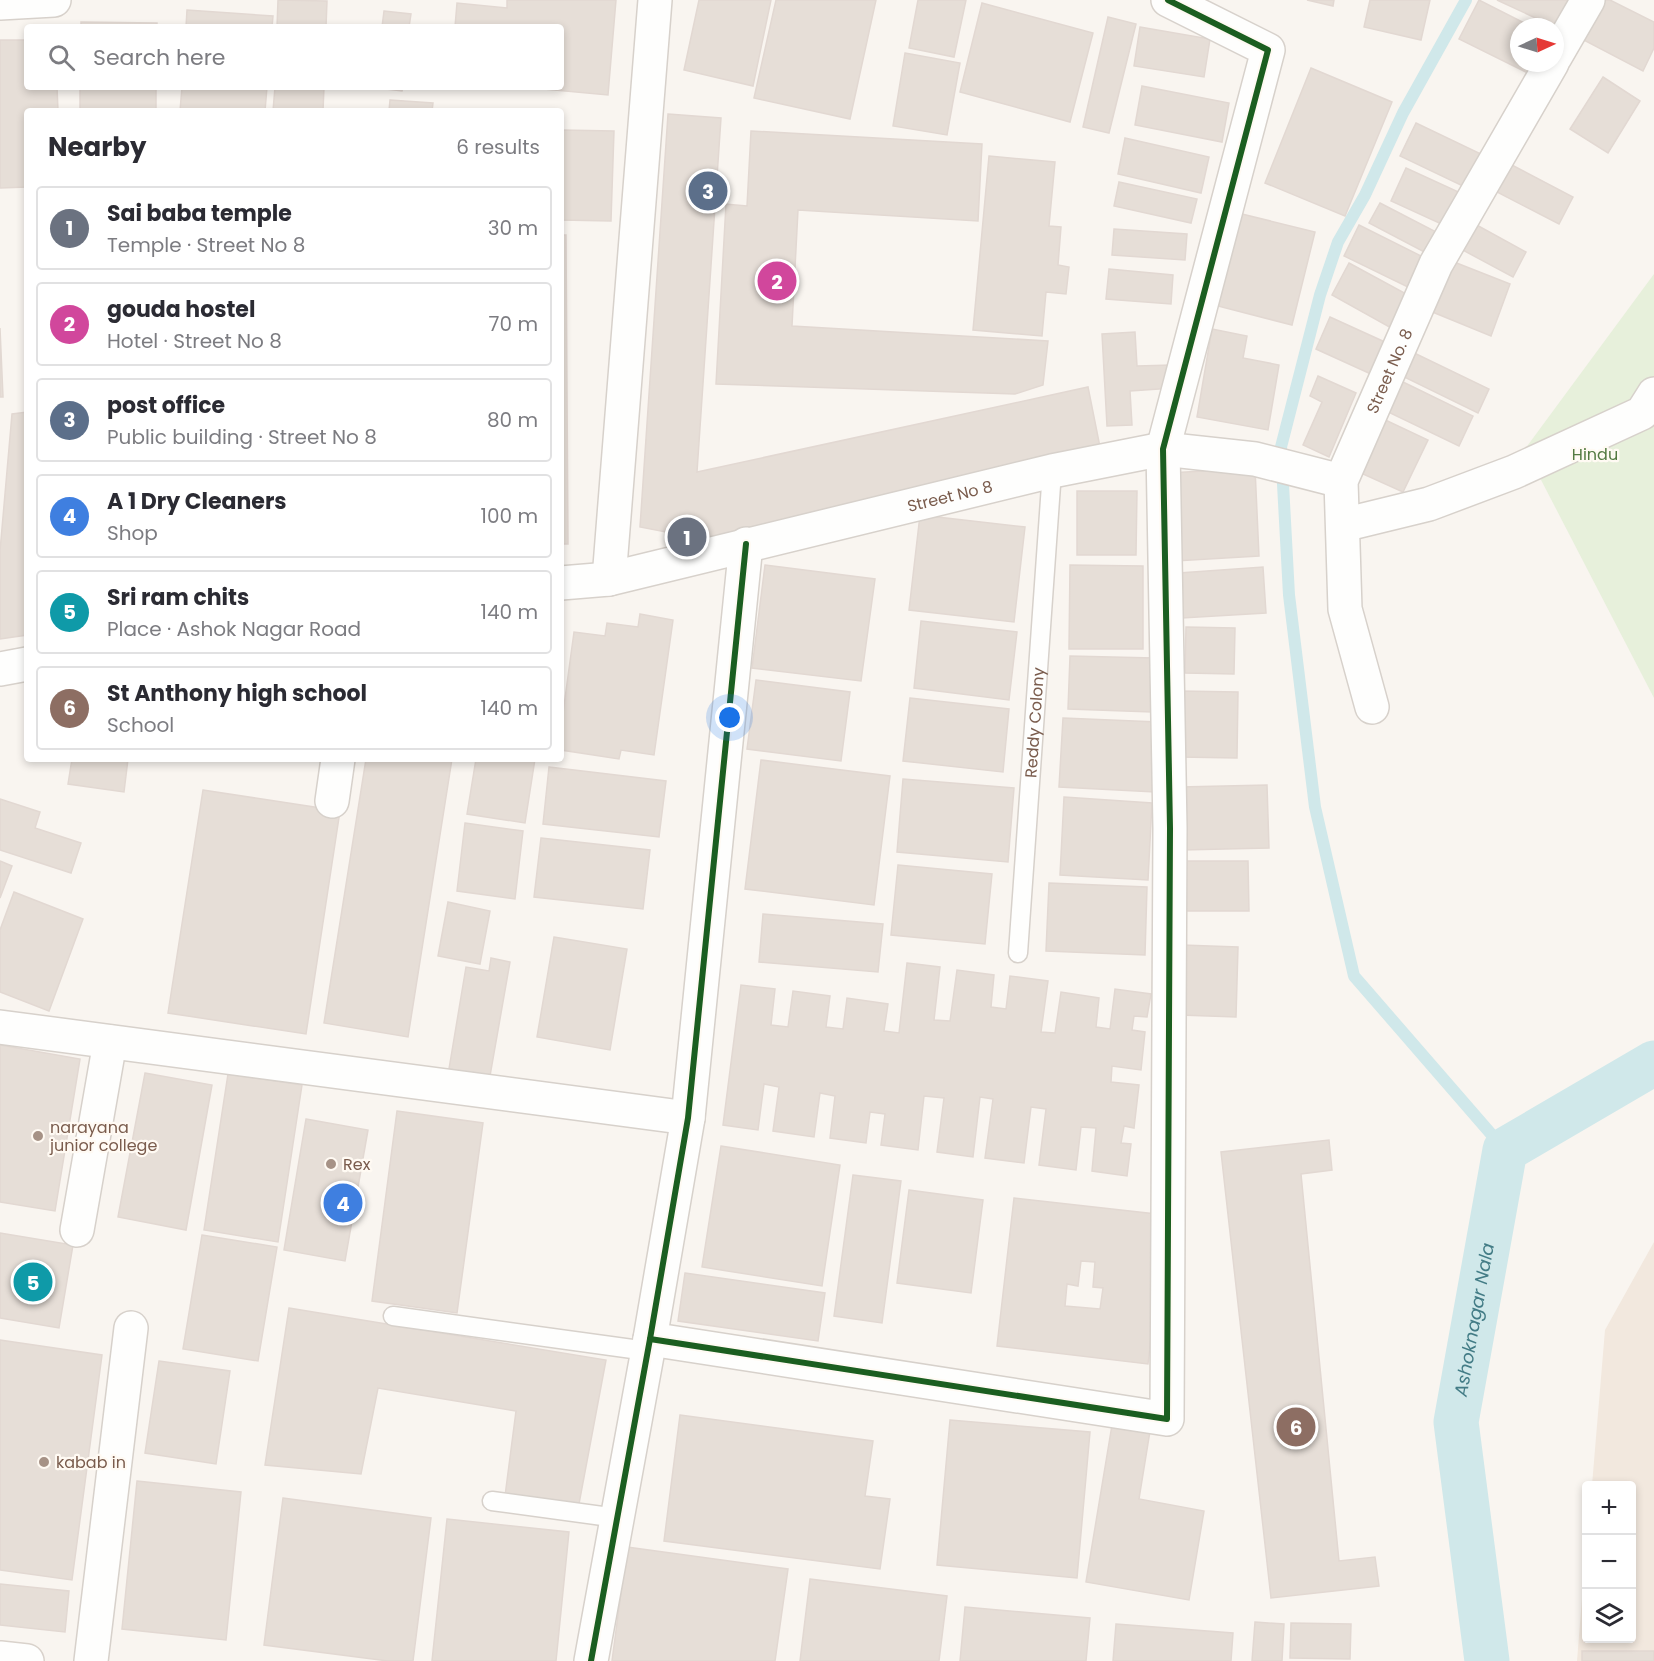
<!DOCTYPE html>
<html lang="en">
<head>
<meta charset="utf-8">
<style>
	body { margin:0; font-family:Poppins,sans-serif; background:#f7f7f7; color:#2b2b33 }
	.controls { position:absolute; right:18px; bottom:18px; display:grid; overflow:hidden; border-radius:6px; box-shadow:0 3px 9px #0003 }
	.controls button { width:54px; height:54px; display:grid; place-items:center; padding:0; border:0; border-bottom:2px solid #e1e1e2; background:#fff; color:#2b2b33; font:30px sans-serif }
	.compass { position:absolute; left:1510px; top:18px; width:54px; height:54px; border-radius:50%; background:#fff; box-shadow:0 3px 9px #0003; rotate:86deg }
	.you { position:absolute; left:730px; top:718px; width:21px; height:21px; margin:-15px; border:4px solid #fff; border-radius:50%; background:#1a73e8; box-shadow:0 0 0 9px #1a73e833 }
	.badge { display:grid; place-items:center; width:39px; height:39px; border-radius:50%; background:#625958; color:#fff; font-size:20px; font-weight:700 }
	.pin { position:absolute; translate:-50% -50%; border:3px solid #fff; box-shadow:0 2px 6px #0006 }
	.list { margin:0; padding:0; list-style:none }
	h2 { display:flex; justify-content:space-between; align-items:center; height:78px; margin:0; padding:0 24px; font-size:26px }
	h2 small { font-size:20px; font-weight:400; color:#7c7c81 }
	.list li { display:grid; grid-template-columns:39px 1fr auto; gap:18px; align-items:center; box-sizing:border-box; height:84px; margin:0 12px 12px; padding:0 12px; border:2px solid #e1e1e2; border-radius:6px }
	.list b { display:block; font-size:22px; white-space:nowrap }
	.list p { margin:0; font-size:20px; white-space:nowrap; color:#7c7c81 }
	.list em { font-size:20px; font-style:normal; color:#7c7c81 }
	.icon { flex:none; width:33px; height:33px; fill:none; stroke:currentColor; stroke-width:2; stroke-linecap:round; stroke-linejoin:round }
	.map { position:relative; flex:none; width:1654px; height:1661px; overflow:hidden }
	.search { position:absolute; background:#fff; box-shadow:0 3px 9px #0003; left:24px; top:24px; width:540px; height:66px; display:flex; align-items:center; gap:15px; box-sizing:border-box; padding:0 21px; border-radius:6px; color:#7c7c81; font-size:22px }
	.panel { position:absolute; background:#fff; box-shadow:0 3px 9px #0003; left:24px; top:108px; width:540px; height:654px; border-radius:6px }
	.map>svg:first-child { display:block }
	.residential { fill:#f2e8de }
	.green { fill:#e7f0db }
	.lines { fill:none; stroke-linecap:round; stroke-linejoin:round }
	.stream { stroke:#d0e8ea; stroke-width:12 }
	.canal { stroke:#d0e8ea; stroke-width:45 }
	.building { fill:#e6ded7; stroke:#e2d8d2; stroke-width:1.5; fill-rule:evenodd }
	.lane-casing { stroke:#d7d1cb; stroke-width:21 }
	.street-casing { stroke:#d7d1cb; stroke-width:36 }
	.secondary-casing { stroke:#d9d2cb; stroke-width:36 }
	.lane { stroke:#fefefd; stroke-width:18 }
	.street { stroke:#fefefd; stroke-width:33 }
	.secondary { stroke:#fefefd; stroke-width:33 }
	.cycleway-casing { stroke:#fffaf3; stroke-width:10 }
	.cycleway { stroke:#1b5e20; stroke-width:6 }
	.poi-dot { fill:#a69286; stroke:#fffaf3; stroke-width:2 }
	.labels { text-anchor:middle; stroke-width:4.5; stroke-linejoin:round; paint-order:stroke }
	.street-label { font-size:16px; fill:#7a5c4d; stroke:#fffaf3 }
	.park-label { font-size:16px; fill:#537a41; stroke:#fffaf3 }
	.poi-label { font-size:16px; fill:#7a5c4d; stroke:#fffaf3; text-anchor:start }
	.water-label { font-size:18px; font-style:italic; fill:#437c86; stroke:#fffaf3 }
</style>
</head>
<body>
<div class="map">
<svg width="1654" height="1661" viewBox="0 0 1654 1661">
	<rect width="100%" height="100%" fill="#f9f5f0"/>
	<polygon class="residential" points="1654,1242 1654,1661 1577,1661 1586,1548 1586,1638 1632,1638 1632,1486 1592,1485 1605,1330"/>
	<polygon class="green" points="1654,274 1654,698 1525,449"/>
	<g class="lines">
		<polyline class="stream" points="1466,0 1403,113 1365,195 1338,242 1320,295 1281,447 1289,595 1315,807 1354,976 1505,1150"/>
		<path class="canal" id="s1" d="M1487,1661L1456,1422L1505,1150L1654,1063"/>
	</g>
	<g class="building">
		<polygon points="278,0 327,1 326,27 277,27"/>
		<polygon points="507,0 616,0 608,95 522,87 561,87 561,27 455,27 457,3 507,8"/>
		<polygon points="699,0 771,0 753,86 684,70"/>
		<polygon points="776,0 876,0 850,119 754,98"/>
		<polygon points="918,0 966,0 954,57 909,48"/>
		<polygon points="1307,0 1334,0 1333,6"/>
		<polygon points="1370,0 1430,0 1421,40 1364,27"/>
		<polygon points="1479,0 1532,27 1519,27 1519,63 1546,63 1538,78 1459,39"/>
		<polygon points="1497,0 1577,0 1555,27"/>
		<polygon points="1594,0 1610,0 1654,22 1654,48 1643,71 1576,36"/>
		<polygon points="982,3 1093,33 1070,122 960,92"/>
		<polygon points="187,10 273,16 272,27 186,27"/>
		<polygon points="384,11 411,14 409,27 382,27"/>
		<polygon points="1108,17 1136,24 1109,133 1083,127"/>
		<polygon points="81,22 157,23 157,27 81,27"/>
		<polygon points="1140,27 1210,39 1204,77 1134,66"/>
		<polygon points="0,40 27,40 27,87 57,87 58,111 27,111 27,187 0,188"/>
		<polygon points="905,53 960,63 947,135 893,126"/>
		<polygon points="1311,68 1392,102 1345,216 1265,183"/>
		<polygon points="1603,77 1640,101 1608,153 1570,129"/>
		<polygon points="1142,86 1229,103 1222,142 1135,125"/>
		<rect x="80" y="87" width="76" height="24"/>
		<polygon points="182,87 267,87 265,111 180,111"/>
		<polygon points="275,87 324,87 323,111 273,111"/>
		<polygon points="369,87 403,87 402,91"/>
		<polygon points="390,100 433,103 432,111 389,111"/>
		<polygon points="668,114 721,118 697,472 1088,387 1101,452 702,539 640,527"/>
		<polygon points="1416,123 1481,154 1465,187 1400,156"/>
		<polygon points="561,130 614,131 611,221 561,220"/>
		<polygon points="751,131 982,144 978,221 798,210 792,326 1048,341 1043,385 1015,394 716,384 726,204 747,206"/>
		<polygon points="1125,138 1209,157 1201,193 1118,174"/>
		<polygon points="989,156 1055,162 1049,226 1061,227 1058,265 1069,267 1066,294 1046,292 1042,336 973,330"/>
		<polygon points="1508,163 1573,197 1559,224 1495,191"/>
		<polygon points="1406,168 1463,194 1448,227 1391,201"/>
		<polygon points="1119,182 1197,199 1191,223 1114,206"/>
		<polygon points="1380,203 1442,235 1432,256 1369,223"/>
		<polygon points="1242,214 1315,232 1292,325 1218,306"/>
		<polygon points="1473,223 1526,252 1513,277 1459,248"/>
		<polygon points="1359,225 1427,259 1412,289 1344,256"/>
		<polygon points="1114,229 1187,234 1185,260 1112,255"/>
		<polygon points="561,235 566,235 568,544 561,544"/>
		<polygon points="1449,260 1510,284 1491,336 1430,311"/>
		<polygon points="1349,263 1410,296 1393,329 1332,295"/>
		<polygon points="1109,269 1173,275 1171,304 1106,299"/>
		<polygon points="1330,317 1387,343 1373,375 1316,349"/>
		<polygon points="0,328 3,397 0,397"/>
		<polygon points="1212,329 1247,336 1243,358 1279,365 1268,430 1197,417"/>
		<polygon points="1135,332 1137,366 1171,365 1173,388 1130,391 1132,425 1107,426 1102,334"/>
		<polygon points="1408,350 1489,389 1478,413 1396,373"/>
		<polygon points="1318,376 1356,393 1329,457 1303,445 1322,402 1310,396"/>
		<polygon points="1401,381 1473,416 1459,446 1386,411"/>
		<polygon points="27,412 27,635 0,639 0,551 12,414"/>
		<polygon points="1379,417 1428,440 1403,492 1354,470"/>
		<polygon points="1255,468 1259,556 1175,561 1169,473"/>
		<polygon points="1077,491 1137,491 1136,555 1077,555"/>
		<polygon points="920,515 1025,527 1014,622 909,610"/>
		<polygon points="765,565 875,579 861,681 752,668"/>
		<polygon points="1070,565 1143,566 1143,649 1069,649"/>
		<polygon points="1263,567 1266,613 1182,618 1179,573"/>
		<polygon points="640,614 673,620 654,755 621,750 619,759 561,750 561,728 574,632 605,636 607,623 638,627"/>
		<polygon points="921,621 1017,632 1009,700 914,688"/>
		<polygon points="1186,627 1235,628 1234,674 1185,673"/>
		<polygon points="1070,656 1154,658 1152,712 1068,709"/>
		<polygon points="756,680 850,692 841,761 747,749"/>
		<polygon points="1180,691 1238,692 1237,758 1179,757"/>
		<polygon points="910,698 1009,709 1003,772 903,761"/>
		<polygon points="1063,718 1158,722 1155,792 1059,787"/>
		<polygon points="72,759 128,759 124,792 68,784"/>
		<polygon points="366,759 452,759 408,1037 324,1023"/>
		<polygon points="476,759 535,759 525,823 467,814"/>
		<polygon points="761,760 890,776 874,905 745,889"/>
		<polygon points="549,767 666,781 659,837 543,824"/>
		<polygon points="903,779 1014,788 1008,862 897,852"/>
		<polygon points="1267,785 1269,848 1182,850 1180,787"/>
		<polygon points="203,790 340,811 306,1034 168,1013"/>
		<polygon points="1064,797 1152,803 1148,880 1060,875"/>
		<polygon points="0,799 40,812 35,828 81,843 71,873 0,850"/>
		<polygon points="465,823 523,831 515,899 457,891"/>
		<polygon points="541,838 650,850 643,909 534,897"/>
		<polygon points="0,861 12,866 0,898"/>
		<polygon points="1178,861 1248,861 1249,911 1179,911"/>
		<polygon points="898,865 992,874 985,944 891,935"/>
		<polygon points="1049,883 1147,887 1145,955 1046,951"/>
		<polygon points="14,892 83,919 49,1011 0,992 0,930"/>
		<polygon points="448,902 490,911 480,964 438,956"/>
		<polygon points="763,914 883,924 878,972 759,962"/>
		<polygon points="554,937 627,949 610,1050 537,1037"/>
		<polygon points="1182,945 1238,947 1236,1017 1180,1015"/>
		<polygon points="491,958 510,962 490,1076 449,1069 466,967 489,971"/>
		<polygon points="907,963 940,967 934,1020 950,1021 957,970 994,975 991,1007 1006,1009 1010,976 1048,981 1041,1032 1055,1033 1061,992 1099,998 1096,1027 1110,1029 1115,989 1151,994 1147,1017 1134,1016 1132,1030 1145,1032 1141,1070 1112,1066 1111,1082 1139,1085 1134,1128 1124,1126 1121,1143 1131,1144 1127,1176 1092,1171 1096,1128 1081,1127 1076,1170 1039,1165 1046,1109 1031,1107 1024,1163 985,1158 993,1099 980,1097 973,1157 937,1152 944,1098 924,1096 918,1150 881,1145 885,1114 870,1112 866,1143 830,1138 835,1096 820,1093 814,1137 773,1131 779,1087 764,1084 758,1130 723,1125 741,985 775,989 771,1025 788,1027 793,991 830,996 826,1027 843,1029 847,998 888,1004 884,1031 899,1033"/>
		<polygon points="0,1045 80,1059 55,1211 0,1202"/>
		<polygon points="145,1073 212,1085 186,1230 118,1217"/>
		<polygon points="228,1074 302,1085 278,1242 204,1230"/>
		<polygon points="397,1111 483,1123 457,1313 372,1301"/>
		<polygon points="306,1119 368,1130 345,1261 284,1250"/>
		<polygon points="1329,1140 1332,1170 1301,1174 1339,1561 1375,1557 1379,1586 1271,1598 1221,1152"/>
		<polygon points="721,1146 840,1165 822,1286 702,1267"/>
		<polygon points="853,1175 901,1181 882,1323 834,1316"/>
		<polygon points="909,1190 983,1200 971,1293 897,1283"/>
		<path d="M1014,1198L1165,1215L1148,1364L997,1346ZM1081,1261L1095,1262L1093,1287L1103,1288L1100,1309L1065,1306L1067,1284L1078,1286Z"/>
		<polygon points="0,1233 73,1245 59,1328 0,1318"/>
		<polygon points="202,1235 277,1247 258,1361 183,1349"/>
		<polygon points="685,1273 825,1293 818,1341 678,1321"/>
		<polygon points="289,1308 606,1360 579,1504 505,1496 516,1411 378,1388 361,1474 265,1465"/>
		<polygon points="0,1340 102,1355 72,1580 0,1570"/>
		<polygon points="159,1361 230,1371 216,1464 145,1453"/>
		<polygon points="680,1415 873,1441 865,1496 890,1499 880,1569 664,1541"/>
		<polygon points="950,1420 1090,1432 1077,1578 937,1565"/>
		<polygon points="1112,1425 1150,1431 1139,1499 1204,1511 1189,1600 1086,1582"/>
		<polygon points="137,1481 241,1492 226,1640 122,1629"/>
		<polygon points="283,1498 431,1518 413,1661 388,1661 264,1645"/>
		<polygon points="447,1519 569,1532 556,1661 432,1661"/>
		<polygon points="627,1547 788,1569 775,1661 612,1661"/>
		<polygon points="810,1579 947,1596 939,1661 800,1661"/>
		<polygon points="0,1584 69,1591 65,1632 0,1625"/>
		<polygon points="965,1607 1090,1618 1086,1661 960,1661"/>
		<polygon points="1255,1622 1284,1624 1282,1661 1252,1661"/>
		<polygon points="1291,1623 1351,1624 1350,1659 1290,1658"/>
		<polygon points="1116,1624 1233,1633 1231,1661 1113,1661"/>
		<rect x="1582" y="1651" width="72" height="10"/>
	</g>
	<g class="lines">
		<defs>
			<g id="lane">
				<path id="s2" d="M1018,953L1052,471"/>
				<polyline points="393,1316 647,1351"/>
				<polyline points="492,1501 617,1518"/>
			</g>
			<g id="street">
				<polyline points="0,3 54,0"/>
				<polyline points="1555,57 1588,0"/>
				<polyline points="1343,525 1429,504 1514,472 1642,413 1654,394"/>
				<polyline points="609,579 655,0"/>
				<path id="s3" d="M561,583L609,579L1052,471L1163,449L1255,459L1341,481"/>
				<polyline points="0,669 27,664"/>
				<path id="s4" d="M1372,707L1345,609L1341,481L1436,264L1552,63"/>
				<polyline points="332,801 338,759"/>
				<polyline points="0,1027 688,1118"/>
				<polyline points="77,1230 110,1042"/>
				<polyline points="650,1339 1167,1419 1170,828 1163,449 1268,50 1168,0"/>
				<polyline points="91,1661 131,1328"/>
				<polyline points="591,1661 650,1339 688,1118 746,544"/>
			</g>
			<polyline id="secondary" points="0,1658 27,1661"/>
		</defs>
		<use href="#lane" class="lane-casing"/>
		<use href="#street" class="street-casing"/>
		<use href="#secondary" class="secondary-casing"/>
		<use href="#lane" class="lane"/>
		<use href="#street" class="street"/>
		<use href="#secondary" class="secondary"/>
		<defs>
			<g id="cycleway">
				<polyline points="650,1339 1167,1419 1170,828 1163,449 1268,50 1168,0"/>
				<polyline points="591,1661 650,1339 688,1118 746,544"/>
			</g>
		</defs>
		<use href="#cycleway" class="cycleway-casing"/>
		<use href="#cycleway" class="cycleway"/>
	</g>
	<g class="poi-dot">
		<circle cx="38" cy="1136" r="6"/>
		<circle cx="331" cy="1164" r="6"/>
		<circle cx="44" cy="1462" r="6"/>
	</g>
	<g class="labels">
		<g class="street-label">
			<text dy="6" stroke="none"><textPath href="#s4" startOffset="350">Street No. 8</textPath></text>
			<text dy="6" stroke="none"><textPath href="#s3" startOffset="399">Street No 8</textPath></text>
			<text dy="6" stroke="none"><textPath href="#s2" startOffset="231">Reddy Colony</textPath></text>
		</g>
		<g class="park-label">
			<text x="1595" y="460">Hindu</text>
		</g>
		<g class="poi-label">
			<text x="50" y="1133">narayana<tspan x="50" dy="18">junior college</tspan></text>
			<text x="343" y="1170">Rex</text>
			<text x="56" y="1468">kabab in</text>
		</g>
		<g class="water-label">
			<text dy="6" stroke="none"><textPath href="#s1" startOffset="345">Ashoknagar Nala</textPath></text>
		</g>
	</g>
</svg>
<div class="controls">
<button>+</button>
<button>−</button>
<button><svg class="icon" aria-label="layers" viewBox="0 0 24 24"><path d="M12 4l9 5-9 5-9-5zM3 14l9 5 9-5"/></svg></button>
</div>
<svg class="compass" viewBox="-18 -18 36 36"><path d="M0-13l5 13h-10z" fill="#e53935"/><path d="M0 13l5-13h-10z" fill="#7c7c81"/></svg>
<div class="you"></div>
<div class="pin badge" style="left:687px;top:537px;background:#6b7280">1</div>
<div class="pin badge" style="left:777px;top:281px;background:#d1479c">2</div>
<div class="pin badge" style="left:708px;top:191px;background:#5c6f8a">3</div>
<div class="pin badge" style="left:343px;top:1203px;background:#3f7fe0">4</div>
<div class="pin badge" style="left:33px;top:1282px;background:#0f9aa8">5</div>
<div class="pin badge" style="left:1296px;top:1427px;background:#8d6e63">6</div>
<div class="search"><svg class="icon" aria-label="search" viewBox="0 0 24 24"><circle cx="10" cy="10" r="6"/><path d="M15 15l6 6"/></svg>Search here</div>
<section class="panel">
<h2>Nearby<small>6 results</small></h2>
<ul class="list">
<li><span class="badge" style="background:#6b7280">1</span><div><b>Sai baba temple</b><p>Temple · Street No 8</p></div><em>30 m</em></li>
<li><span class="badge" style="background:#d1479c">2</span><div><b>gouda hostel</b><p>Hotel · Street No 8</p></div><em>70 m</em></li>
<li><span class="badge" style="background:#5c6f8a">3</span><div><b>post office</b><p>Public building · Street No 8</p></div><em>80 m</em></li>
<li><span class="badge" style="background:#3f7fe0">4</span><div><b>A 1 Dry Cleaners</b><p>Shop</p></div><em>100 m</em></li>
<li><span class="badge" style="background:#0f9aa8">5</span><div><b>Sri ram chits</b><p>Place · Ashok Nagar Road</p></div><em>140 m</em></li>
<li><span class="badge" style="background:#8d6e63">6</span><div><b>St Anthony high school</b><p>School</p></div><em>140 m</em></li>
</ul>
</section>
</div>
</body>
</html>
